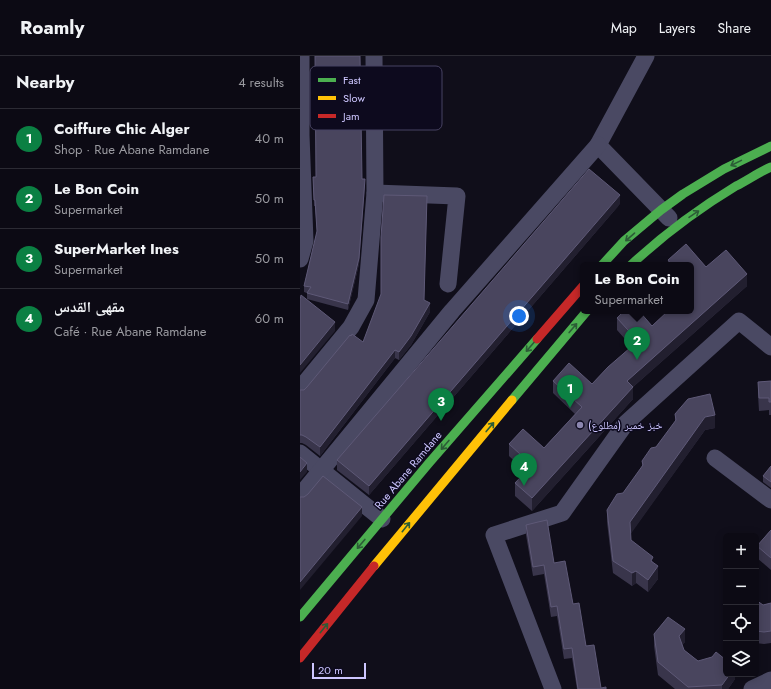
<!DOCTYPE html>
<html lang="en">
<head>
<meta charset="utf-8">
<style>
	body { margin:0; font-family:Jost,"Noto Naskh Arabic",sans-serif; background:#1a1822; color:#f1f3f6 }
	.controls { position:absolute; right:12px; bottom:12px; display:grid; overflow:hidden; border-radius:6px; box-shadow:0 2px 10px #0003 }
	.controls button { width:36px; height:36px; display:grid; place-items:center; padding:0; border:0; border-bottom:1px solid #2c2b34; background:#0c0a14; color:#f1f3f6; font:20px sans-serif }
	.scale { position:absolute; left:12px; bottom:10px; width:54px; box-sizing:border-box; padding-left:4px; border:2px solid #cdc6ff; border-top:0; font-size:11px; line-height:14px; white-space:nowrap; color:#cdc6ff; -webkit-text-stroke:3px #0d0a1e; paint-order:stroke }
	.you { position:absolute; left:219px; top:260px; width:14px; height:14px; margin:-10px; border:3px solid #fff; border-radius:50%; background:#1a73e8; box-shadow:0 0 0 6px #1a73e833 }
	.badge { display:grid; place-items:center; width:26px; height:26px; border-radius:50%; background:#0b8043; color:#fff; font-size:13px; font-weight:700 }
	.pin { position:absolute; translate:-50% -33px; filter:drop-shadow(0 1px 2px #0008) }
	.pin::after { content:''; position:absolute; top:21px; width:14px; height:12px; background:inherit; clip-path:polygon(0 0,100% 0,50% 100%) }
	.popup { position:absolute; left:280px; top:206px; width:114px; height:52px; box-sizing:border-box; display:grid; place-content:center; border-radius:6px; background:#0c0a14; filter:drop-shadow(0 1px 3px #0005); font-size:13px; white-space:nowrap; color:#9a9aa0 }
	.popup b { font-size:15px; color:#f1f3f6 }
	.popup::after { content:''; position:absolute; left:50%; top:100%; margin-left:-8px; border:8px solid transparent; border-top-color:#0c0a14 }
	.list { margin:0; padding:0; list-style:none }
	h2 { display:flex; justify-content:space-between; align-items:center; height:52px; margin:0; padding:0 16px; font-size:17px }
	h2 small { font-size:13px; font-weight:400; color:#9a9aa0 }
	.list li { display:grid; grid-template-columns:26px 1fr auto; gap:12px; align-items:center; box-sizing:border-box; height:60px; padding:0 16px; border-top:1px solid #2c2b34 }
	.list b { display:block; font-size:15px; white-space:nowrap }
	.list p { margin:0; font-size:13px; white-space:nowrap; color:#9a9aa0 }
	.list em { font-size:13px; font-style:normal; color:#9a9aa0 }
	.icon { flex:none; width:22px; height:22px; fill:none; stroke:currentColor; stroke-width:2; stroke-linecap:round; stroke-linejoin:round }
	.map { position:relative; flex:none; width:471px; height:633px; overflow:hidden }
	header { display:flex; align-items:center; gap:24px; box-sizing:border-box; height:56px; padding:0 20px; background:#0c0a14; border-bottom:1px solid #2c2b34 }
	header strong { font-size:19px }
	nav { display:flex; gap:22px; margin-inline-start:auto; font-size:14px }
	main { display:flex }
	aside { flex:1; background:#0c0a14 }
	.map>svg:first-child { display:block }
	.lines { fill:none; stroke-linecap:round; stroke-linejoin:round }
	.street { stroke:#4a4963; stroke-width:17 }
	.fast { stroke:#4caf50; stroke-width:9 }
	.slow { stroke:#ffc107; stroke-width:9 }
	.jam { stroke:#c62828; stroke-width:9 }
	.wall { fill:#39354b }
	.shaded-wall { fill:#221f2f }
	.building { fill:#49455e; stroke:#5e5977 }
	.oneway { stroke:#2c5c37 }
	.poi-dot { fill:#8b86af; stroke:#0d0a1e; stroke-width:1.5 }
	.labels { text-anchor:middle; stroke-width:3; stroke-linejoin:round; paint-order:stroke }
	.poi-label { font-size:11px; fill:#cdc6ff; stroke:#0d0a1e; text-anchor:start }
	.street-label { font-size:11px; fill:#cdc6ff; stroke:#0d0a1e }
	.key { fill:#0d0a1e; stroke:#474262; stroke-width:1 }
	.key-label { font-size:11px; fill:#cdc6ff }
</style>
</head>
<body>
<header>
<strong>Roamly</strong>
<nav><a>Map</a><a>Layers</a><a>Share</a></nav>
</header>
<main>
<aside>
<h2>Nearby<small>4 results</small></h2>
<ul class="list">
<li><span class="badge">1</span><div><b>Coiffure Chic Alger</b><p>Shop · Rue Abane Ramdane</p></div><em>40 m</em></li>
<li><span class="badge">2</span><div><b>Le Bon Coin</b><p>Supermarket</p></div><em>50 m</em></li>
<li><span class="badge">3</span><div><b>SuperMarket Ines</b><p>Supermarket</p></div><em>50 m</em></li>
<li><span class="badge">4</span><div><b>مقهى القدس</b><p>Café · Rue Abane Ramdane</p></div><em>60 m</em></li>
</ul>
</aside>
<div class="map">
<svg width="471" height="633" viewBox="0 0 471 633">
	<rect width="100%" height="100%" fill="#100e1a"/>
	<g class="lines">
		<g class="street">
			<polyline points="346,0 298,89 369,162"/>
			<polyline points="75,137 157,140 148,228"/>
			<polyline points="0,203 5,185 1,79 1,0"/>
			<polyline points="0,333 51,271 66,244 75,137 74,0"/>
			<polyline points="0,397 82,463"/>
			<polyline points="415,402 471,444"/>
			<polyline points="0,440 152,255 298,89"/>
			<polyline points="253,633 194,479 262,457 326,367 439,265 471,291"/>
			<polyline points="452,633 471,624"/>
		</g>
		<g class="fast">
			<polyline points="302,209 324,185 361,154 383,138 424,113 471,90"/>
			<path d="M331,209C363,179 398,153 436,130C448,124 459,116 471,111"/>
			<polyline points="212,344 287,255"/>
			<polyline points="0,561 129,407 237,283"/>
		</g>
		<polyline class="slow" points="74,510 212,344"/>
		<g class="jam">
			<polyline points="237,283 283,230"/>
			<polyline points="0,602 74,510"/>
		</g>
	</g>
	<g class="wall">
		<polygon points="13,121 62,123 65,129 59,208 48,254 7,243 7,237 4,236 4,230 17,176 15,150 14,150"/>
		<polygon points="320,148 69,439 37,414 37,404"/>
		<polygon points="127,149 124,244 130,256 111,289 99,304 95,302 20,400 6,389 2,387 0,387 0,334 4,334 63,286"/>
		<polygon points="368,204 406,211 447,230 333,331 333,343 232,455 215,440 215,427 226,416 209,400 209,388 244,392 275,358 253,337 253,325 292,328 332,291 317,274 317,262 352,270 391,255 391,209 368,209"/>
		<polygon points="471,325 471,359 469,359 469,354 459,355 458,339 458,326"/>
		<polygon points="375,358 415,372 405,374 330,478 331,484 353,506 358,523 348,536 336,527 332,530 313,517 307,466 307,454 323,437 342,411 342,405 356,391 375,366"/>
		<polygon points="471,410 471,432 463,426 463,420"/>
		<polygon points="226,469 254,507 273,548 286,590 301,632 306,633 277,633 272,602 264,603 257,560 251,561 244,518 233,520 226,479"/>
		<polygon points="471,474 471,514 457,502 457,490"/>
		<polygon points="456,544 463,549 471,547 471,587 464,588 456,587"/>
		<polygon points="354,578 385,586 382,589 384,594 398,605 435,618 435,623 428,633 375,633 358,619 354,590"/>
	</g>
	<g class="shaded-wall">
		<polygon points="65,123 59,208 48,254 48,248"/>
		<polygon points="320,139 320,148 69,439 69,430"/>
		<polygon points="447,218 447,230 333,331 333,343 232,455 232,442 327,325"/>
		<polygon points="130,247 130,256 111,289 99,304 99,296"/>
		<polygon points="35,266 35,275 0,317 0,309"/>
		<polygon points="95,294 95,302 20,400 20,391"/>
		<polygon points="415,359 415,372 405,374 330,479 330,466 405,361"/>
		<polygon points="7,407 7,416 0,424 0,416"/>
		<polygon points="62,451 62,460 0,534 0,526"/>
		<polygon points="358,510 358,523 348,536 348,524"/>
		<polygon points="336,515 336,527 332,530 332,517"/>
		<polygon points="385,573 385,586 379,593 379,580"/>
		<polygon points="430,618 435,618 435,623 428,633 422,633 422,629"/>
	</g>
	<g class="building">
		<polygon points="15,0 60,0 62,123 65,123 59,202 48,248 7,237 11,231 4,230 17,175 15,144 14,144 13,121 16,121"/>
		<polygon points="289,113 320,139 69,430 37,404"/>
		<polygon points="84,139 127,140 124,244 130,247 111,280 99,296 95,294 20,391 6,381 2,379 0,379 0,334 4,334 7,331 50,279 51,280 52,278 63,286 81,238 81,181"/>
		<polygon points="386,188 406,211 426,194 447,218 327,325 333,331 232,442 215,427 232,409 209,388 223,373 244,392 282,351 253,325 269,307 292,328 308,311 338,285 317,262 324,255 339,255 352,270 368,255 391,255 391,235 393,233 391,230 391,209 372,209 368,204"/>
		<polygon points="1,239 35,266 0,309 0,244"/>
		<polygon points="471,325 471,346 469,346 469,342 459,342 458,326"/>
		<polygon points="410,338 415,359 405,361 330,466 331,484 353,501 351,505 358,510 348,524 336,515 332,517 313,505 307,454 317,438 323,437 343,409 342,405 351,392 356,391 376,364 375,358 388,343"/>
		<polygon points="0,401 7,407 0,416"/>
		<polygon points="471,410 471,426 463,420"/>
		<polygon points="23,420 62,451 0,526 0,441 4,441 8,438"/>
		<polygon points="247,464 254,507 265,505 273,548 279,547 286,590 294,589 301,632 306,631 306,633 278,633 272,592 264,593 257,550 251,551 244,509 233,511 226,469 238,466"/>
		<polygon points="471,474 471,502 457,490"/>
		<polygon points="456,544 463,549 471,547 471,575 464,576 456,575"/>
		<polygon points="368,561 385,573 379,580 384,594 398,605 412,601 416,596 426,604 426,618 430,618 422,629 388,631 358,606 354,578"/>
	</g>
	<defs><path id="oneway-shaft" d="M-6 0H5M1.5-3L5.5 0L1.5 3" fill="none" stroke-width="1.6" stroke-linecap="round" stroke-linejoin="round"/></defs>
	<g class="oneway">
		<use href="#oneway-shaft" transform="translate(436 107) rotate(154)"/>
		<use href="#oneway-shaft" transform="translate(394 158) rotate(-34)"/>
		<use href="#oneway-shaft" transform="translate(330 181) rotate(139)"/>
		<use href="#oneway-shaft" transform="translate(273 272) rotate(-50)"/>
		<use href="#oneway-shaft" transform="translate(230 291) rotate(131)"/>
		<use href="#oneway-shaft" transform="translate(190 371) rotate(-50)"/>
		<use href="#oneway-shaft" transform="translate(145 389) rotate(131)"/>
		<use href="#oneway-shaft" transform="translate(106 471) rotate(-51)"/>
		<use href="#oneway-shaft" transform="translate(61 488) rotate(130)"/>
		<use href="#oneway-shaft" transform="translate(24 572) rotate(-51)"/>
	</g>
	<circle class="poi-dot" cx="280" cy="369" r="4"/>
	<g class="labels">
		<g class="poi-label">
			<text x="288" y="373">خبز خمير (مطلوع)</text>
		</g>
		<g class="street-label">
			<text transform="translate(108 414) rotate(-50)" y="4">Rue Abane Ramdane</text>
		</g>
	</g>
	<rect x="10" y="10" width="132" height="64" rx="6" class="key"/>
	<rect x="18" y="22" width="18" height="4" fill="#4caf50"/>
	<rect x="18" y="40" width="18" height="4" fill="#ffc107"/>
	<rect x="18" y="58" width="18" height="4" fill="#c62828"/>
	<g class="key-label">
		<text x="43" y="28">Fast</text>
		<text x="43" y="46">Slow</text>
		<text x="43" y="64">Jam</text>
	</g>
</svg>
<div class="controls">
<button>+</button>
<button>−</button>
<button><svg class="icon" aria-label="locate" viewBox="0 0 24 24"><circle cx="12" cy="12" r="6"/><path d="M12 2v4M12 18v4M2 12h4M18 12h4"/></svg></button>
<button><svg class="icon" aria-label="layers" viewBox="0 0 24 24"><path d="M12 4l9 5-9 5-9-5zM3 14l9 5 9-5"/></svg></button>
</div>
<div class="scale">20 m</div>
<div class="you"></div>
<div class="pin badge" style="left:270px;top:352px">1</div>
<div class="pin badge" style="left:337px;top:304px">2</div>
<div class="popup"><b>Le Bon Coin</b>Supermarket</div>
<div class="pin badge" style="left:141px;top:365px">3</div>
<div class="pin badge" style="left:224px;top:430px">4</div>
</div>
</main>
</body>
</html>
